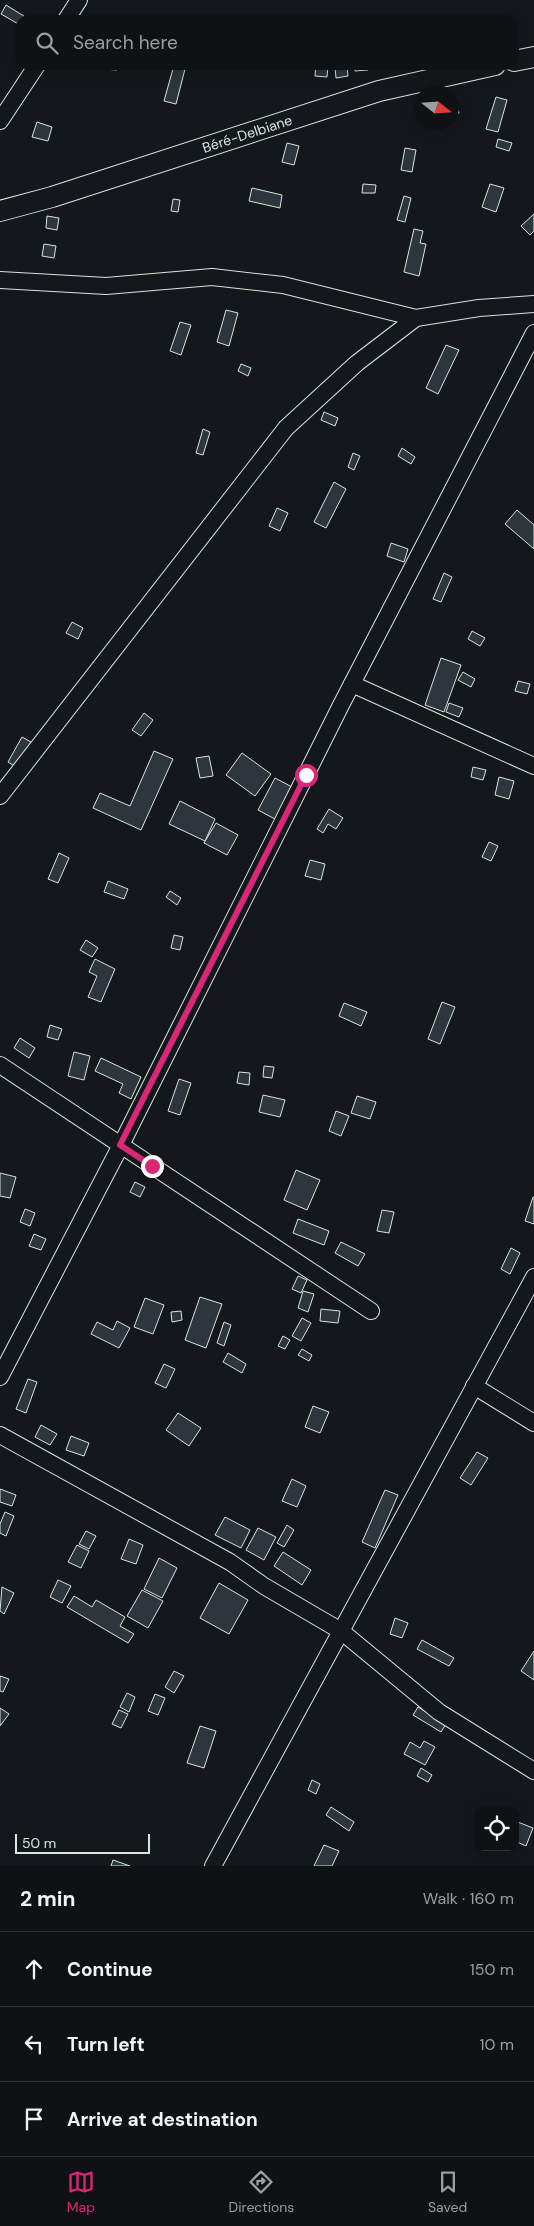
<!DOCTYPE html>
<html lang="en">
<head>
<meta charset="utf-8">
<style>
	body { margin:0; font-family:"DM Sans",sans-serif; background:#181b1e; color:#f1f3f6 }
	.controls { position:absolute; right:15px; bottom:15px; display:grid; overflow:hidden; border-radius:10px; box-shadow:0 2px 12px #0003 }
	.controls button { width:45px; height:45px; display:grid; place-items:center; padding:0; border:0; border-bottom:1px solid #2f3234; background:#0f1215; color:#f1f3f6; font:25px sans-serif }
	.compass { position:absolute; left:414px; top:85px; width:45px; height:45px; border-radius:50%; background:#0f1215; box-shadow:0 2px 12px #0003; rotate:107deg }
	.scale { position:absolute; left:15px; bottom:12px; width:135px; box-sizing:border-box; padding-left:5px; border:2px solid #d8e6dc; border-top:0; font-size:14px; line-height:18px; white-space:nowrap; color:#d8e6dc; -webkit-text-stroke:4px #14181c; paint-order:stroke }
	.stop { position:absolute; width:15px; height:15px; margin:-11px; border:4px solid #db2777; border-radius:50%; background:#fff }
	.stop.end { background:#db2777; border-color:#fff; box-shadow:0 1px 5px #0008 }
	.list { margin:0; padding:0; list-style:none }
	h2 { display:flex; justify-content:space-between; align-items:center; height:65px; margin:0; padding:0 20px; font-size:21px }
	h2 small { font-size:16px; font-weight:400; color:#9b9ea0 }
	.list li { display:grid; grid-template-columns:32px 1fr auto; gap:15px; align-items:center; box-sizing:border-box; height:75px; padding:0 20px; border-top:1px solid #2f3234 }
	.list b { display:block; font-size:19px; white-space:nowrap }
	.list em { font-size:16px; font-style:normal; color:#9b9ea0 }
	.icon { flex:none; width:28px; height:28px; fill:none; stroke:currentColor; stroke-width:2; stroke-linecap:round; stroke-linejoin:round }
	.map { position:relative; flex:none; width:534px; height:1866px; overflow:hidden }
	.search { position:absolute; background:#0f1215; box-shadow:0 2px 12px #0003; left:15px; right:15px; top:15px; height:55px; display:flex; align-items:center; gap:12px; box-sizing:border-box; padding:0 18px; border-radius:15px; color:#9b9ea0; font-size:19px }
	.sheet { height:290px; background:#0f1215 }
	nav { display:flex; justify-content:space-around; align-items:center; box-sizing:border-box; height:70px; border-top:1px solid #2f3234; background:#0f1215; font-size:14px; color:#9b9ea0 }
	nav a { display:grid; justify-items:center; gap:2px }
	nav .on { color:#db2777 }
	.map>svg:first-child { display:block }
	.building { fill:#2c363c; stroke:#d8e6dc }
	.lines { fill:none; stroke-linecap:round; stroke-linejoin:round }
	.minor-casing { stroke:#d8e6dc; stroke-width:18 }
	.tertiary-casing { stroke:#d8e6dc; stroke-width:22 }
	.minor { stroke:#14181c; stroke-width:16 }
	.tertiary { stroke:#14181c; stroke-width:20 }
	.route { stroke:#db2777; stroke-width:6 }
	.labels { text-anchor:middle; stroke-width:4; stroke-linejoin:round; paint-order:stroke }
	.street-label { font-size:14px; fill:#d8e6dc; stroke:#14181c }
</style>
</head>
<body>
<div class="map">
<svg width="534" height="1866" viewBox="0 0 534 1866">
	<rect width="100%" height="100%" fill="#14181c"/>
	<g class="building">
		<polygon points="6,5 27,18 25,20 20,20 20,25 1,14"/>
		<polygon points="102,65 117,65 117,70 102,69"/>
		<polygon points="174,65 186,65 176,104 164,101"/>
		<polygon points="316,65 328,66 327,77 315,76"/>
		<polygon points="354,65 368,65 368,70 355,71"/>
		<polygon points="347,66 348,76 336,78 335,67"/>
		<polygon points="496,97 507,100 498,132 486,129"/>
		<polygon points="456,101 459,113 452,115 452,103"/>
		<polygon points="37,122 52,127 48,141 32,137"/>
		<polygon points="498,139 512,143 509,151 496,147"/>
		<polygon points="287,143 299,146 294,165 282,162"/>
		<polygon points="405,148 416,150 412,172 401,170"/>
		<polygon points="363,184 376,185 375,193 362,193"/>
		<polygon points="490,184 504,188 496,212 482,207"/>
		<polygon points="252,188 282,195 280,208 249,201"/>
		<polygon points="404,196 411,198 405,222 397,220"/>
		<polygon points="173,199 180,200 178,212 171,211"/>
		<polygon points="534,214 534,231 530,235 521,226"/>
		<polygon points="47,216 59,218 57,230 46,228"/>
		<polygon points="414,229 423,231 420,243 426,244 419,276 404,272"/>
		<polygon points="44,244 56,246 54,258 42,256"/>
		<polygon points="226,310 238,313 229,346 217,342"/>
		<polygon points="180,322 191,325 181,355 170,351"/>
		<polygon points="446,345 459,350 438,394 426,388"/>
		<polygon points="241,364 251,368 248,376 238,371"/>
		<polygon points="324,412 338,418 335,426 321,420"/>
		<polygon points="203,429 210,432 203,455 196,453"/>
		<polygon points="402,448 415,457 411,464 398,456"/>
		<polygon points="353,453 360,456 354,470 348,467"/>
		<polygon points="334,482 346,489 326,528 314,522"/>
		<polygon points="277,508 288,513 280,531 269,526"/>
		<polygon points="517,510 534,525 534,549 505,524"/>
		<polygon points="391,543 408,549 404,562 387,556"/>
		<polygon points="444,573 452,577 441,602 433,599"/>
		<polygon points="72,622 83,628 78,639 66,633"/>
		<polygon points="472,631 485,638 480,646 468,639"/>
		<polygon points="441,658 461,665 444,712 425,705"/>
		<polygon points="463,672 475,679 471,687 458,680"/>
		<polygon points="518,681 530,684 527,694 515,691"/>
		<polygon points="449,703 463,708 459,717 446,712"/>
		<polygon points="144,713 153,720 141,736 132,730"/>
		<polygon points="22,737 31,742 16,767 8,762"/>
		<polygon points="154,751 173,759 141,830 93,808 100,793 130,806"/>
		<polygon points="242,753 271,774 255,796 226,775"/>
		<polygon points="209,756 213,776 200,778 196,758"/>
		<polygon points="473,767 486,770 483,780 471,777"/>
		<polygon points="499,777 514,781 509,799 495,795"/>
		<polygon points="275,778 292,787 275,819 258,810"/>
		<polygon points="180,801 215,819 205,841 169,824"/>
		<polygon points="329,809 343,818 336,829 328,824 323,833 317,829"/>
		<polygon points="216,823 238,835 227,855 204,843"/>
		<polygon points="489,842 498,846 491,861 482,857"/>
		<polygon points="59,853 69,858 58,883 48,879"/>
		<polygon points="310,860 325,864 321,880 305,876"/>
		<polygon points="108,881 128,889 124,899 104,892"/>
		<polygon points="170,891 181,898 177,905 166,897"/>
		<polygon points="174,935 183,937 180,950 171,948"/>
		<polygon points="86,940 98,948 92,957 80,950"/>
		<polygon points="95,959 115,969 101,1002 88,997 97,976 89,972"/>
		<polygon points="442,1002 455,1007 440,1044 428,1039"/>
		<polygon points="344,1003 367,1012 361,1026 339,1016"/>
		<polygon points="50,1025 62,1029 58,1040 47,1037"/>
		<polygon points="20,1038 35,1048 29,1058 14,1048"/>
		<polygon points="74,1052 90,1056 84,1080 68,1076"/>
		<polygon points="101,1058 141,1077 131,1099 119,1093 123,1084 95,1071"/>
		<polygon points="264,1066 274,1067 272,1078 263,1077"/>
		<polygon points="239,1072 250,1073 249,1085 237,1083"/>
		<polygon points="179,1079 191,1083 180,1115 168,1111"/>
		<polygon points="263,1095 285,1100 280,1117 259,1112"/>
		<polygon points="357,1096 376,1102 370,1119 351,1113"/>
		<polygon points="336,1111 349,1116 341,1136 329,1131"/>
		<polygon points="296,1170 320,1180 307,1210 284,1200"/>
		<polygon points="0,1173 16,1177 10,1198 0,1196"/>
		<polygon points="135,1182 145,1187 140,1197 130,1192"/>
		<polygon points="533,1197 534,1197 534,1224 525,1221"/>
		<polygon points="25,1209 35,1213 30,1226 20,1222"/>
		<polygon points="382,1210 394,1212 389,1233 377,1231"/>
		<polygon points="298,1219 329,1231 324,1245 293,1233"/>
		<polygon points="34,1234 46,1239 41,1250 29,1246"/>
		<polygon points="341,1242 365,1254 358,1266 335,1253"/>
		<polygon points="511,1248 520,1253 510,1274 501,1269"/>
		<polygon points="298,1276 307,1280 301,1293 292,1289"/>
		<polygon points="303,1291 314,1294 308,1312 298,1308"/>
		<polygon points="200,1297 222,1304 206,1348 185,1340"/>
		<polygon points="145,1298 164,1305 153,1334 134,1327"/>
		<polygon points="321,1309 340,1311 338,1323 320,1321"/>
		<polygon points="181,1311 182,1320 172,1322 171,1312"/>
		<polygon points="302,1318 311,1323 301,1341 292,1336"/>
		<polygon points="117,1321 130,1328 119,1348 91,1334 97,1322 113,1330"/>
		<polygon points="224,1322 231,1325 224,1346 217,1343"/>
		<polygon points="283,1336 290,1340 285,1349 278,1346"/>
		<polygon points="302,1349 312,1355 309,1361 298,1355"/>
		<polygon points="228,1353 246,1364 242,1373 223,1362"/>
		<polygon points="164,1364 175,1369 166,1388 155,1383"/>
		<polygon points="28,1379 37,1382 26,1413 16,1409"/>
		<polygon points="313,1406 329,1412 320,1433 305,1427"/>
		<polygon points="178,1413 201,1428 189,1446 166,1430"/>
		<polygon points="41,1425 57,1434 50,1445 35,1437"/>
		<polygon points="71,1436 89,1443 84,1456 66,1450"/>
		<polygon points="477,1452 488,1458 471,1485 460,1478"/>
		<polygon points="292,1479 306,1486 297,1507 282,1501"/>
		<polygon points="0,1489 16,1495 12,1506 0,1502"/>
		<polygon points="385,1490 398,1495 375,1548 362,1542"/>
		<polygon points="5,1512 14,1516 6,1536 0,1533 0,1524"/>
		<polygon points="225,1517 250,1530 241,1548 215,1535"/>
		<polygon points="287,1525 294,1530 284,1547 277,1543"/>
		<polygon points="258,1528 276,1537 264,1560 246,1550"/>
		<polygon points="86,1531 96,1536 89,1549 79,1544"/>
		<polygon points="129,1539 143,1545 136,1564 121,1559"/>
		<polygon points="77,1545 89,1551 81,1568 68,1562"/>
		<polygon points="283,1552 311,1570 302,1585 274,1566"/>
		<polygon points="159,1558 177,1568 162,1598 144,1589"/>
		<polygon points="58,1580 71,1586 62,1603 50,1597"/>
		<polygon points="219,1583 248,1600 229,1634 200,1618"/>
		<polygon points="2,1587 14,1593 4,1614 0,1611"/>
		<polygon points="142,1590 163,1601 148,1628 127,1616"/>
		<polygon points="74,1596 92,1607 96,1600 125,1617 120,1626 134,1634 128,1643 67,1607"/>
		<polygon points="395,1618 408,1623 402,1638 390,1634"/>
		<polygon points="422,1640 454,1658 449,1666 417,1649"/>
		<polygon points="534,1651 534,1680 521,1671"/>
		<polygon points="174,1671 184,1676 174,1693 165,1687"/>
		<polygon points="0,1676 9,1679 3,1692 0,1691"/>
		<polygon points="127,1693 135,1697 129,1712 120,1707"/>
		<polygon points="155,1694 165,1698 158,1715 148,1711"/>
		<polygon points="418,1707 446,1724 441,1732 413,1715"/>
		<polygon points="0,1708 9,1714 0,1726"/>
		<polygon points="119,1710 128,1714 121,1728 112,1724"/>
		<polygon points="200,1726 216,1731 204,1768 187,1763"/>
		<polygon points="424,1741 435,1747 425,1765 404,1754 410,1742 420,1748"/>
		<polygon points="421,1768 432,1775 428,1782 417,1776"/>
		<polygon points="312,1780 320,1784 316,1794 308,1790"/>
		<polygon points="331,1807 354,1822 349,1831 326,1815"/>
		<polygon points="515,1821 533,1828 526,1846 515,1841"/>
		<polygon points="324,1845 339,1851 332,1866 314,1866"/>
		<polygon points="113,1860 130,1866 111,1866"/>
	</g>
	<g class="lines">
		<defs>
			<g id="minor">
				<polyline points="66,20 79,0"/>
				<polyline points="0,121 37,65"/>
				<polyline points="0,280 106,286 212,277 283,285 416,318"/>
				<polyline points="352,684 534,766"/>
				<polyline points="0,796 286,428 357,363 416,318 479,308 534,304"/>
				<polyline points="0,1065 371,1311"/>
				<polyline points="0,1377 121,1145 341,705 534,333"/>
				<polyline points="474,1386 534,1423"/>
				<polyline points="0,1435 230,1562 264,1586 341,1631 439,1712 534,1771"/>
				<polyline points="213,1866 534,1277"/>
			</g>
			<g id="tertiary">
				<polyline points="514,61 534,57"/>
				<path id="s1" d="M0,211L52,197L379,91L495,65"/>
			</g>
		</defs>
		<use href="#minor" class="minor-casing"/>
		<use href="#tertiary" class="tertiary-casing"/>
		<use href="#minor" class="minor"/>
		<use href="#tertiary" class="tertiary"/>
	</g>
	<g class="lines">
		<polyline class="route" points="152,1166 120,1145 306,775"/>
	</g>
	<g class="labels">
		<g class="street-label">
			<text dy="5" stroke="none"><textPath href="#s1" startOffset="259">Béré-Delbiane</textPath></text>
		</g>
	</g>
</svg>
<div class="controls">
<button><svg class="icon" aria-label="locate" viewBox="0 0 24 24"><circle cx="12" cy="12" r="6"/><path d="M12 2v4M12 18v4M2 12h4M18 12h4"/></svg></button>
</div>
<svg class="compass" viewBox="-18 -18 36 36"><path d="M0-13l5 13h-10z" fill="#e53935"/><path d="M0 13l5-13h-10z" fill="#9b9ea0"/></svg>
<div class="scale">50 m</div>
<div class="stop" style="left:306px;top:775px"></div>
<div class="stop end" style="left:152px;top:1166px"></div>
<div class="search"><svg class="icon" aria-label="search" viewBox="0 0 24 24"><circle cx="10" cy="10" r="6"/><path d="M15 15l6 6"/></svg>Search here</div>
</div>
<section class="sheet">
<h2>2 min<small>Walk · 160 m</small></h2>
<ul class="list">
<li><svg class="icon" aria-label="ahead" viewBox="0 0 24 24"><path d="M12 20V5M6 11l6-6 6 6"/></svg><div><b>Continue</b></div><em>150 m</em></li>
<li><svg class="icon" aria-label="left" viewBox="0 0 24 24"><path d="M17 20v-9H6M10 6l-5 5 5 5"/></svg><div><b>Turn left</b></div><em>10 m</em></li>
<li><svg class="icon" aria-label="arrive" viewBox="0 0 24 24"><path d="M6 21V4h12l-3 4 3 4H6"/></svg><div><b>Arrive at destination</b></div></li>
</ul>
</section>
<nav>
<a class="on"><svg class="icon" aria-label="map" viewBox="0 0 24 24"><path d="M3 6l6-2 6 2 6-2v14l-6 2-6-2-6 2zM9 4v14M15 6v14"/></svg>Map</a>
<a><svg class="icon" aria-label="directions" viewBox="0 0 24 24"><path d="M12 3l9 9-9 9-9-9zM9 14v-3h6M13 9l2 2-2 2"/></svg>Directions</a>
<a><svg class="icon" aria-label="saved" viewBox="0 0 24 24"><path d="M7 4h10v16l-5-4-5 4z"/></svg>Saved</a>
</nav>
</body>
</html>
